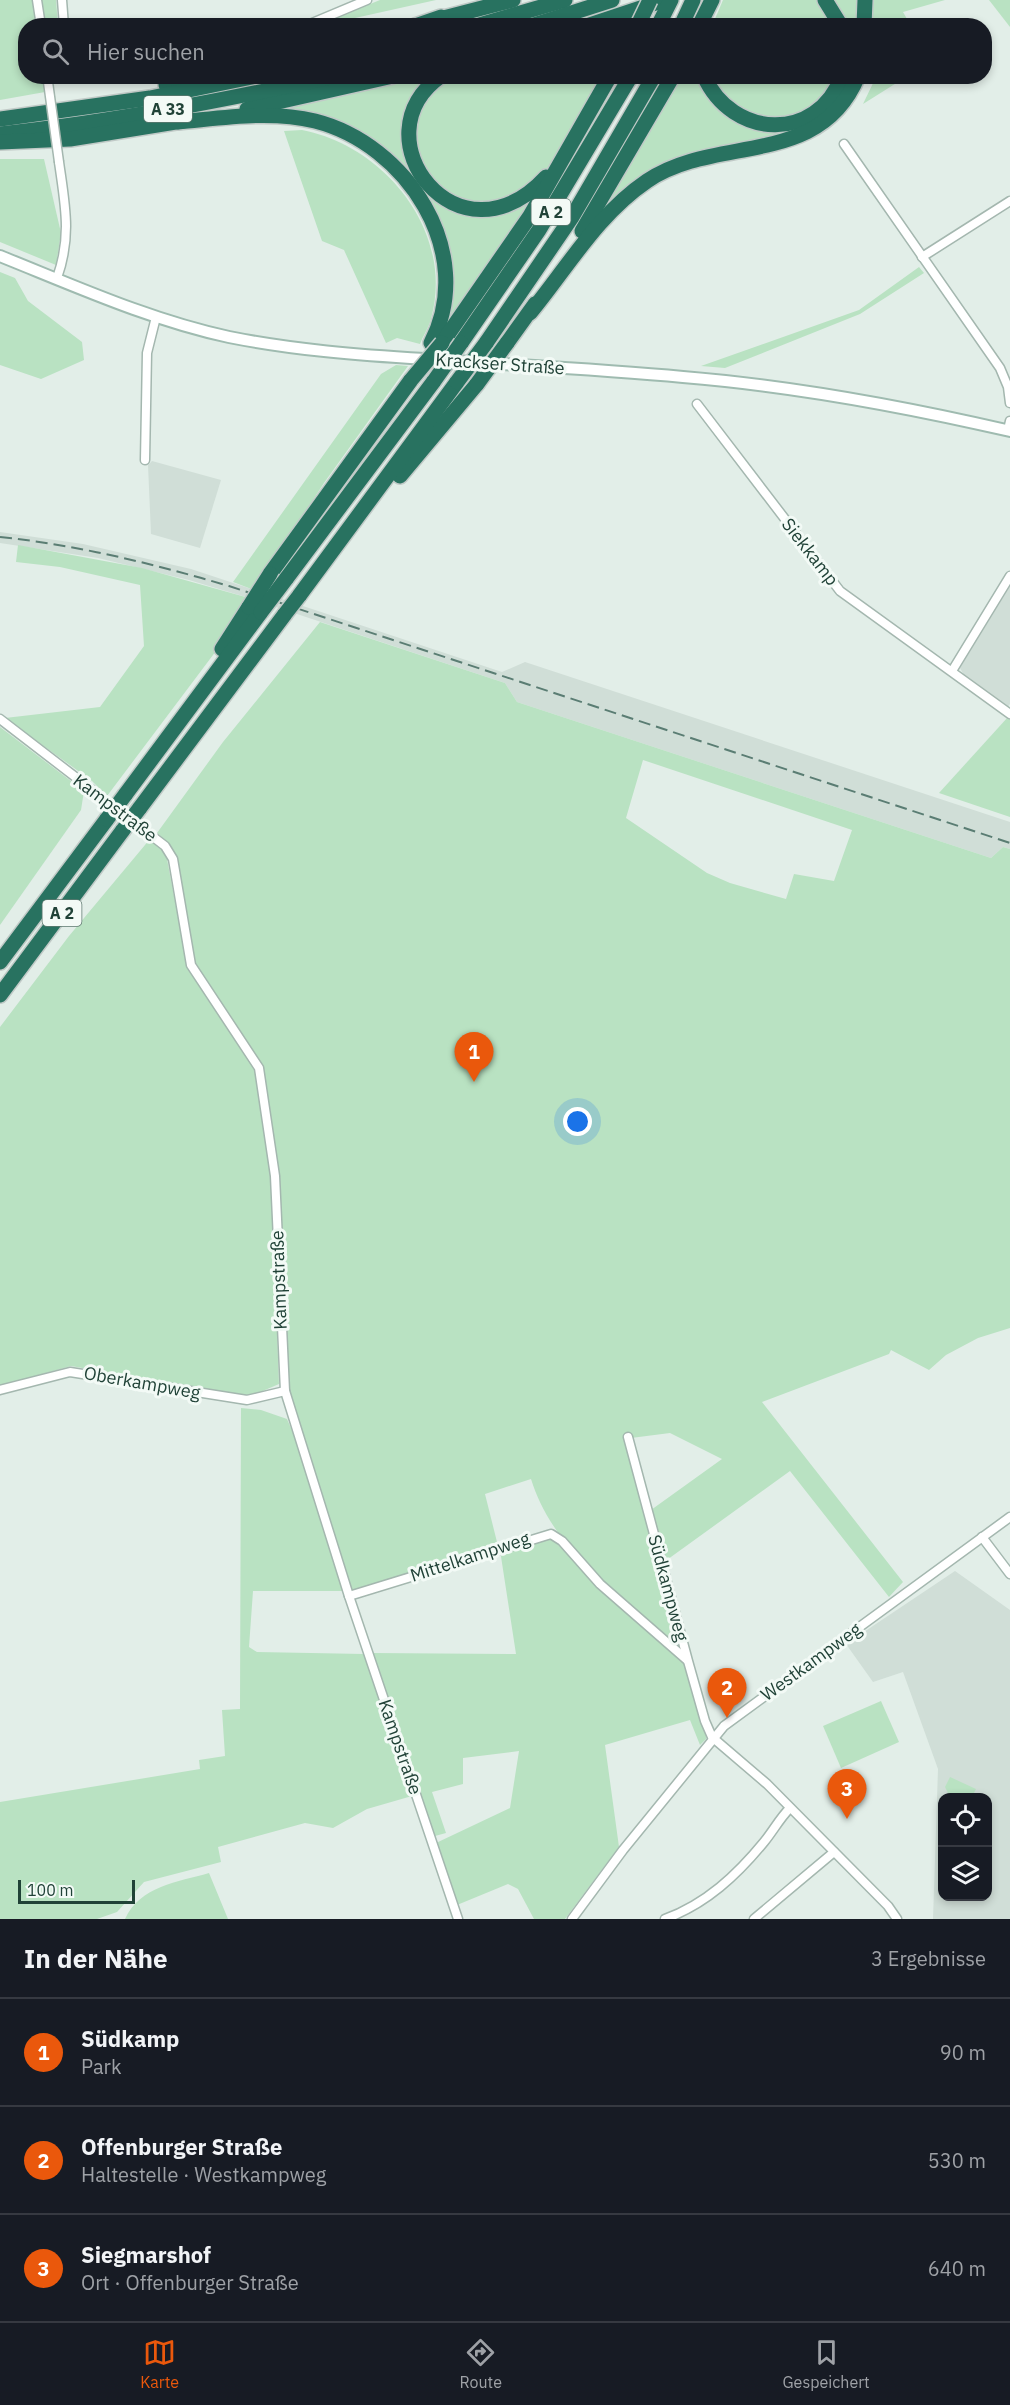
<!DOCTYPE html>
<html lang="de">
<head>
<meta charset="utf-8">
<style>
	body { margin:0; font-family:"IBM Plex Sans",sans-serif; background:#20242c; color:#f1f3f6 }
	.controls { position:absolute; right:18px; bottom:18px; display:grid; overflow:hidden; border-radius:12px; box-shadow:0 3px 9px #0003 }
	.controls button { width:54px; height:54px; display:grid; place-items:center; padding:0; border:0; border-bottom:2px solid #363941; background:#171b24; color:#f1f3f6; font:30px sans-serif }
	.scale { position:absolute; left:18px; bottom:15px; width:117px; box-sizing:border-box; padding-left:6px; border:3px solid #204237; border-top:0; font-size:16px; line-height:21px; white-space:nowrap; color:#204237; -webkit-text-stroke:4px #f3faf6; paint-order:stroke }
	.you { position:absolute; left:578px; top:1122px; width:21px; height:21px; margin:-15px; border:4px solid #fff; border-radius:50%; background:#1a73e8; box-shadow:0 0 0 9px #1a73e833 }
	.badge { display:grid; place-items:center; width:39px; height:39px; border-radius:50%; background:#ea580c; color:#fff; font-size:20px; font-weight:700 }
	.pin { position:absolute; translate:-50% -50px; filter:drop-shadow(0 2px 3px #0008) }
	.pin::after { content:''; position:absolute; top:32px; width:21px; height:18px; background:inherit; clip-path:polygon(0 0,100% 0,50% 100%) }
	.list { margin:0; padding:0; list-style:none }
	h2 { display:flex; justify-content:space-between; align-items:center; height:78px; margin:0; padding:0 24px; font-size:26px }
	h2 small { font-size:20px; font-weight:400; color:#9ea1a6 }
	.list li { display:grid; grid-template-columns:39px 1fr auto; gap:18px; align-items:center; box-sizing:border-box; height:108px; padding:0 24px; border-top:2px solid #363941 }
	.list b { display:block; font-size:22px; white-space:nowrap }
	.list p { margin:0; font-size:20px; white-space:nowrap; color:#9ea1a6 }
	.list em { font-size:20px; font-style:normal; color:#9ea1a6 }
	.icon { flex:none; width:33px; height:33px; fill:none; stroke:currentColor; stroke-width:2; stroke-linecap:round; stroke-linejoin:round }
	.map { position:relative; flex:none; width:1010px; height:1919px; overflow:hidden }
	.search { position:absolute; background:#171b24; box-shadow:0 3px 9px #0003; left:18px; right:18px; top:18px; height:66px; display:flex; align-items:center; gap:15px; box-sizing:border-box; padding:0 21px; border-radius:24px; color:#9ea1a6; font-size:22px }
	.sheet { height:402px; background:#171b24 }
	nav { display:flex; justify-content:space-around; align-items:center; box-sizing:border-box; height:84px; border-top:2px solid #363941; background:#171b24; font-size:16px; color:#9ea1a6 }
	nav a { display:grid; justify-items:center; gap:3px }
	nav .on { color:#ea580c }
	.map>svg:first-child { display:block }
	.built { fill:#d0ded7; fill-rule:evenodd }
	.green { fill:#b9e2c2; fill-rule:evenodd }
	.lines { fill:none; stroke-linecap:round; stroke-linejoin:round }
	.street-casing { stroke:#a4b7af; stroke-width:11 }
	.secondary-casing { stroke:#9fbbb0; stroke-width:14 }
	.highway-casing { stroke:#c1cac7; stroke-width:18 }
	.street { stroke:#fff; stroke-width:8 }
	.secondary { stroke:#fff; stroke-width:10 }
	.highway { stroke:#287260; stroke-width:15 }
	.rail { stroke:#5a7d73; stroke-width:2; stroke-dasharray:12 6; stroke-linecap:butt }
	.street-bridge-casing { stroke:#a4b7af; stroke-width:11; stroke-linecap:butt }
	.highway-bridge-casing { stroke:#c1cac7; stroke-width:18; stroke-linecap:butt }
	.street-bridge { stroke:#fff; stroke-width:8 }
	.highway-bridge { stroke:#287260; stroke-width:15 }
	.labels { text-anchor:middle; stroke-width:6; stroke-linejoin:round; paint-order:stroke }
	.shield { fill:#f3faf6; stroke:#5f7970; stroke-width:1.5 }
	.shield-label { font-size:16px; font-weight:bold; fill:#204237 }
	.street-label { font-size:18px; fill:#204237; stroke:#f3faf6 }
</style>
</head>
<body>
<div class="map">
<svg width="1010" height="1919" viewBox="0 0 1010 1919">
	<rect width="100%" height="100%" fill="#e2eee8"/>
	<g class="built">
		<polygon points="152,461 221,480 200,548 151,534 148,465"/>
		<polygon points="0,532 83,544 191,569 502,672 525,662 1010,822 1010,849 1003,847 991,858 517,702 505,683 249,598 189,580 98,558 0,543"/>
		<polygon points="1010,586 1010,704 1007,708 965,677 960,668"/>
		<path d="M955,1571L1010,1610V1919H933L938,1769L903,1672L873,1682L846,1644ZM942,1798H988V1896H942Z"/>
	</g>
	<g class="green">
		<polygon points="0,0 35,0 38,25 26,26 26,76 44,77 45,92 0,100"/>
		<polygon points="41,0 56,0 58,25 44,25"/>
		<polygon points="380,0 436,0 337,22 336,18"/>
		<polygon points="723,0 817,0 834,26 712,26"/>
		<polygon points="832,0 858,0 858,25 846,25"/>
		<polygon points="870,0 945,0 903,12 911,26 870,25"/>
		<polygon points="989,0 1010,0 1010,27"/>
		<path d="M416,77H432C424,90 407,109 404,125C396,173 442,222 491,215C507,213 520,205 533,197L442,333L450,272L395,160L281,109Z"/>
		<path d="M453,77H601C581,113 564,156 532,184C509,204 472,209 446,195C440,192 435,182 431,177C427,172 420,165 418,158C408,127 424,91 453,77Z"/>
		<polygon points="680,77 699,77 707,95 730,118 810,124 786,134 637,180 605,206"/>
		<polygon points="711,77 836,77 820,101 790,118 772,121 737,113"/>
		<polygon points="876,77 876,76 906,77 863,104"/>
		<path d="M302,130C385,146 455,232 431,319C429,327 423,336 420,344L397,338L386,343L344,250L322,241L284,131Z"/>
		<polygon points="0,159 44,159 61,233 56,265 0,242"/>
		<polygon points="919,267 924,273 860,314 725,368 701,366 859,310"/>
		<polygon points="0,272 15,278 28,301 82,342 84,360 41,379 0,365"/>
		<polygon points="396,365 408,366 324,483 254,590 233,582 381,374"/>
		<polygon points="18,545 142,568 249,598 219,647 107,796 92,781 5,718 100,707 144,646 140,585 60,567 16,562"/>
		<path d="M320,622L505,683L517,702L991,858L1003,847L1010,849V1328L978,1338L946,1355L929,1370L891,1350L889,1354L762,1402L903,1582L889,1597L790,1471L664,1562L651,1510L722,1459L670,1433L631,1438L680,1648C624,1600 554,1553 531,1479L485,1494L498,1546L351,1595L286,1382L279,1174L262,1066L195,963L176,858L167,842L157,833L223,742ZM643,760L852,830L834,881L794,874L786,899L730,883L707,873L626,818Z"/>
		<polygon points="1008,717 1010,718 1010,817 939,793"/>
		<polygon points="0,727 84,791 81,810 0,925"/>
		<polygon points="150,839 160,847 167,859 187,965 255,1068 271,1172 279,1384 249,1397 71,1366 0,1386 0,1027 69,936"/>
		<polygon points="241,1408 261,1410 287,1419 297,1442 343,1591 253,1591 249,1647 257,1652 364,1654 412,1796 367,1809 333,1828 305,1823 218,1847 221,1862 144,1882 117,1912 97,1919 0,1919 0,1802 200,1769 199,1760 225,1756 222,1710 240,1709"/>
		<polygon points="548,1534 582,1570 683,1661 706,1733 706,1739 700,1745 690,1720 605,1745 619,1847 565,1919 534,1919 518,1889 508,1884 457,1905 436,1843 510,1808 519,1751 463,1758 463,1784 432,1792 446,1833 435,1836 371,1653 516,1654 500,1550"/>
		<polygon points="881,1701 899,1742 841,1768 823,1726"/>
		<polygon points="950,1777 976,1789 972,1797 950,1797 945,1787"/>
		<path d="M209,1873L228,1919H125C140,1886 178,1882 209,1873Z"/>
	</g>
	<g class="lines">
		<defs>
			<g id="street">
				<polyline points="37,0 41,26"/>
				<polyline points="62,0 64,26"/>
				<polyline points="305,26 367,0"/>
				<polyline points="83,76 96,76"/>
				<polyline points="844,144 1000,368 1008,387 1010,403"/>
				<polyline points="922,257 1010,201"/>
				<path d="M57,278C72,236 65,205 59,162"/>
				<polyline points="697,404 840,591 1010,714"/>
				<polyline points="1008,430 1010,421"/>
				<polyline points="145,460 147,353 156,317"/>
				<polyline points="952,671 1010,576"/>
				<polyline points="0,719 165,846 173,859 191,965 259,1068 275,1176 285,1391 349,1596 458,1919"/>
				<polyline points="0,1390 70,1372 247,1400 285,1391"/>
				<polyline points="628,1437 688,1661 705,1721 712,1737 767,1784 888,1906 897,1919"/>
				<polyline points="982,1537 1010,1574"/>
				<polyline points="349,1596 551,1534 562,1541 600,1584 687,1660"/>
				<polyline points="572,1919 623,1850 724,1726 1010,1517"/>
				<path d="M665,1919C706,1904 737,1875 764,1842C773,1831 780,1818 790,1808"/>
				<polyline points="754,1919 834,1852"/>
			</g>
			<path id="secondary" d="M0,256C75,286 150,320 229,337C294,350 359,355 425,359C511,365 597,369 683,377C793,386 902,406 1010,431"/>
			<g id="highway">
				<polyline points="825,0 841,26"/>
				<polyline points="432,21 513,0"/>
				<polyline points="415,26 441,17"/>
				<polyline points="476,26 565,0"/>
				<polyline points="531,26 612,0"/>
				<polyline points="586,26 665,0"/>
				<polyline points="658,26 671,0"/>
				<polyline points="681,26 693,0"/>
				<polyline points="699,26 712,0"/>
				<polyline points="864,26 865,0"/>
				<path d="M441,76C355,137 459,271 546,177"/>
				<path d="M704,76C732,139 817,143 842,76"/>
				<polyline points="166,85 203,76"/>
				<polyline points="247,109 393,76"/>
				<polyline points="0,119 150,98 257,76"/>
				<path d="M178,122C223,118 270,110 315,121C406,144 478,252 431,343"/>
				<path d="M0,134C113,122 224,100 336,76"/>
				<polyline points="0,142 70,139 188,120"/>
				<polyline points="582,231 673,76"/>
				<path d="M530,313C568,267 597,215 647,181C716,134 820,169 858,76"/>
				<polyline points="442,343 530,216 610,76"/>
				<polyline points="461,343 539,230 631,76"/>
				<polyline points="486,343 572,217 654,76"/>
				<polyline points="507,343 535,304"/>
				<polyline points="400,476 477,384"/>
				<polyline points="270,574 411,380"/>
				<polyline points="286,579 434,381"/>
				<polyline points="299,596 457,382"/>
				<polyline points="222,649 249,607"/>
				<polyline points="125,795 261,612"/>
				<polyline points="139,809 285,614"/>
				<polyline points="0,962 107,819"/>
				<polyline points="0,995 123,830"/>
			</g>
		</defs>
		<use href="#street" class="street-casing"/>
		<use href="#secondary" class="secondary-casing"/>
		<use href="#highway" class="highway-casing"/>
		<use href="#street" class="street"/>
		<use href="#secondary" class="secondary"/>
		<use href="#highway" class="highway"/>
		<path class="rail" d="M0,537C78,545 154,564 229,586L1010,843"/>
		<defs>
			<polyline id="street-bridge" points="48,82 59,162"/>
			<g id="highway-bridge">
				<polyline points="639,23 650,0"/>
				<polyline points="411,380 442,343"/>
				<polyline points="434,381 461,343"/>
				<polyline points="457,382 486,343"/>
				<polyline points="477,384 507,343"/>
				<polyline points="249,607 270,574"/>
				<polyline points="261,612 286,579"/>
				<polyline points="285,614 299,596"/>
				<polyline points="107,819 125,795"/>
				<polyline points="123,830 139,809"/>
			</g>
		</defs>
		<use href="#street-bridge" class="street-bridge-casing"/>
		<use href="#highway-bridge" class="highway-bridge-casing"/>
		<use href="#street-bridge" class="street-bridge"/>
		<use href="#highway-bridge" class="highway-bridge"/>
	</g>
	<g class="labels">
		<g class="shield">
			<rect x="144" y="96" width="48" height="26" rx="4.5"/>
			<rect x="531.5" y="199" width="39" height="26" rx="4.5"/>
			<rect x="42.5" y="900" width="39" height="26" rx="4.5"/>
		</g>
		<g class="shield-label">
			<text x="168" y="115">A 33</text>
			<text x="551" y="218">A 2</text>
			<text x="62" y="919">A 2</text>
		</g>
		<g class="street-label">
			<text transform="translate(500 364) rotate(4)" y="6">Krackser Straße</text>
			<text transform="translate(810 552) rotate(52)" y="6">Siekkamp</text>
			<text transform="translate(115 808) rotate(37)" y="6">Kampstraße</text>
			<text transform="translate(279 1280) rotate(-92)" y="6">Kampstraße</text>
			<text transform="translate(142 1383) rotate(10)" y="6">Oberkampweg</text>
			<text transform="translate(470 1557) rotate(-18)" y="6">Mittelkampweg</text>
			<text transform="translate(668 1588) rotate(75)" y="6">Südkampweg</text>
			<text transform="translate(811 1662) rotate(-36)" y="6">Westkampweg</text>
			<text transform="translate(400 1747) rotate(71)" y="6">Kampstraße</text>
		</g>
	</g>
</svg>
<div class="controls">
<button><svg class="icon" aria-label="locate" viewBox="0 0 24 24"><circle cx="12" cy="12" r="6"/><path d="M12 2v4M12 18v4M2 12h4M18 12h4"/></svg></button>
<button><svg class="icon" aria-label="layers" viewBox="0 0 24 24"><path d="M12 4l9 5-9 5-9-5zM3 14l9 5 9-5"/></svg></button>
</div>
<div class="scale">100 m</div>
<div class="you"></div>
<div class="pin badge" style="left:474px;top:1082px">1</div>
<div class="pin badge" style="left:727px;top:1718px">2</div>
<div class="pin badge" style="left:847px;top:1819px">3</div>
<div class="search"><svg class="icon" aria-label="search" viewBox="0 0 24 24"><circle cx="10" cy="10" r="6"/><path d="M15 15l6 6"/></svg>Hier suchen</div>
</div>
<section class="sheet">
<h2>In der Nähe<small>3 Ergebnisse</small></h2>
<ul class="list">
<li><span class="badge">1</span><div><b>Südkamp</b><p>Park</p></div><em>90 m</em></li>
<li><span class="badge">2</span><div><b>Offenburger Straße</b><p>Haltestelle · Westkampweg</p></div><em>530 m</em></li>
<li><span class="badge">3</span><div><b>Siegmarshof</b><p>Ort · Offenburger Straße</p></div><em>640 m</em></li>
</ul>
</section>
<nav>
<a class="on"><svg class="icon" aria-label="map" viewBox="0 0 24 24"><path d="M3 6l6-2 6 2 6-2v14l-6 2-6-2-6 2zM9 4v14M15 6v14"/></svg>Karte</a>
<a><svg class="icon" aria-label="directions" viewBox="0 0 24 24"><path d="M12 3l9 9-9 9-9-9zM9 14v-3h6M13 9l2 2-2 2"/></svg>Route</a>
<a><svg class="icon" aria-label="saved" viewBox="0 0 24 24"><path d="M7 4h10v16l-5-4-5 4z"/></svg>Gespeichert</a>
</nav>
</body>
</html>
